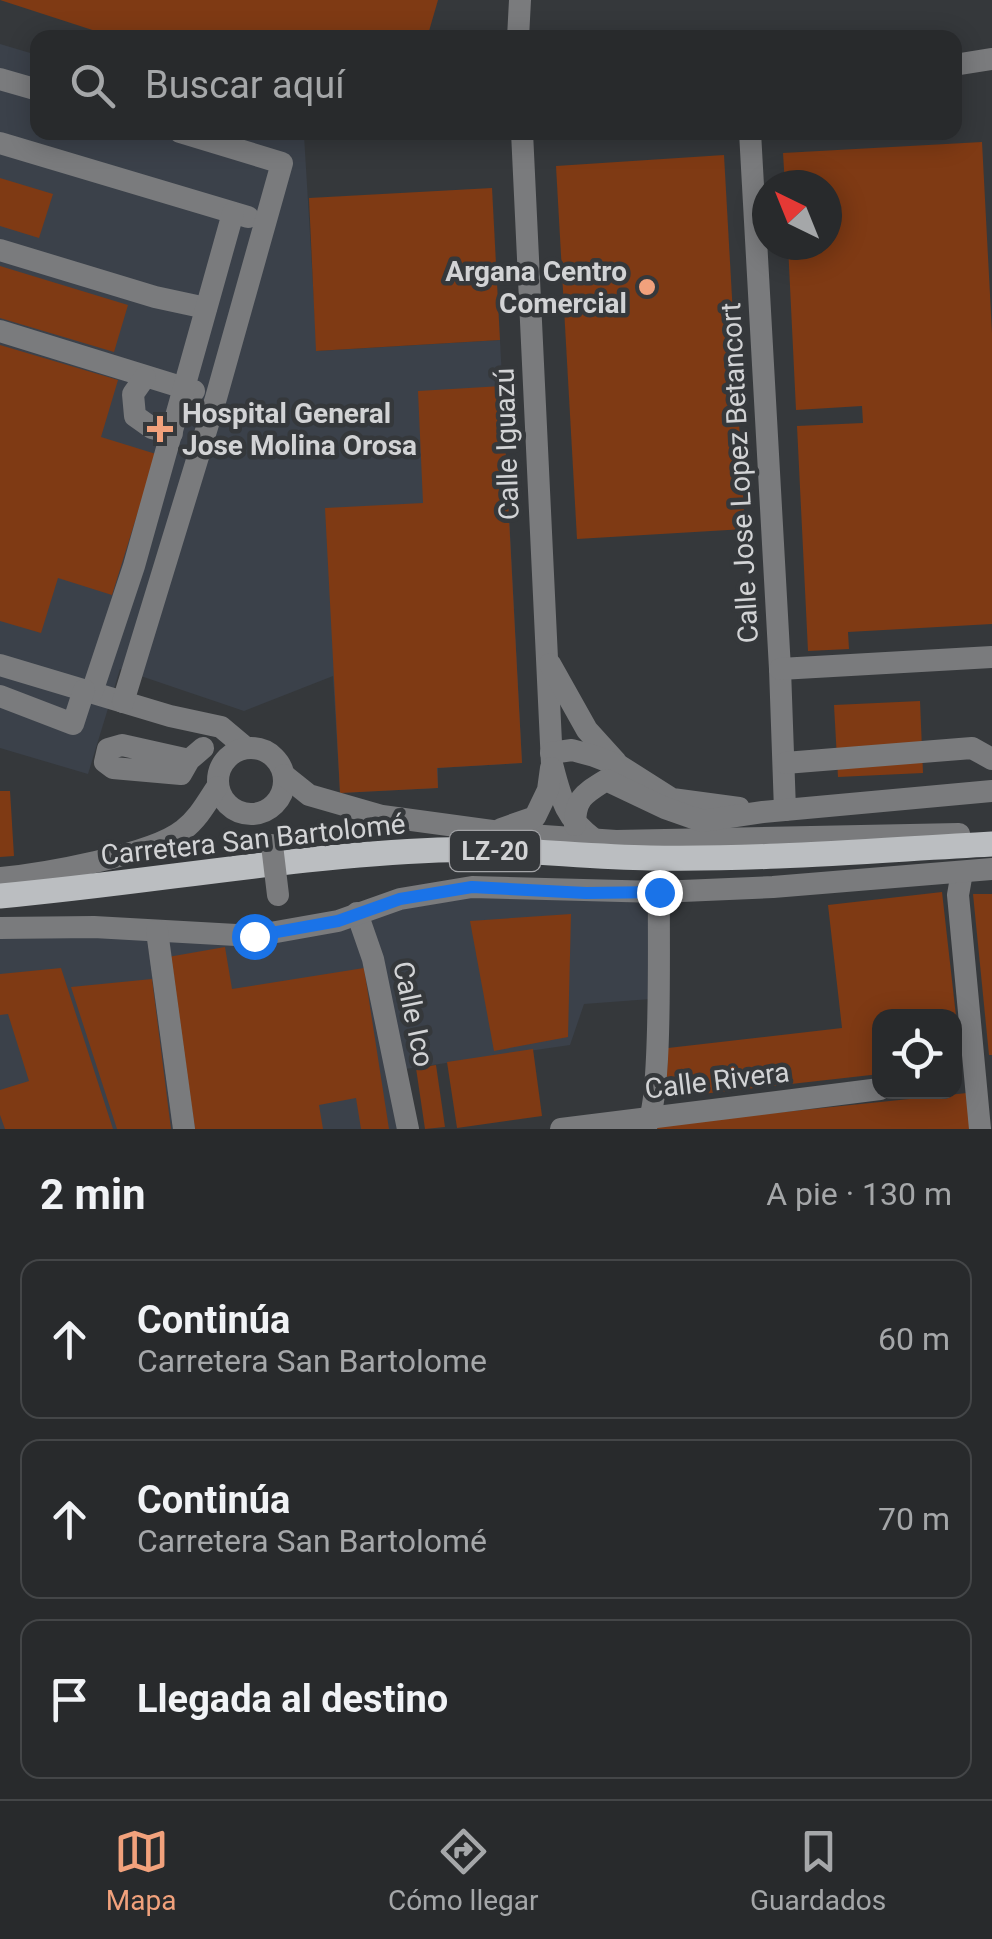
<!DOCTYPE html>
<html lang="es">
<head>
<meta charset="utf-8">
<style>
	body { margin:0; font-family:Roboto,sans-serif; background:#343638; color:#f1f3f6 }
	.controls { position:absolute; right:30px; bottom:30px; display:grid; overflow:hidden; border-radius:20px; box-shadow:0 5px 25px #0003 }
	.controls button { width:90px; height:90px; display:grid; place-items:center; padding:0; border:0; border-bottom:2px solid #444648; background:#282a2c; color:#f1f3f6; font:50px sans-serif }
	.compass { position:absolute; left:752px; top:170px; width:90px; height:90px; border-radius:50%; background:#282a2c; box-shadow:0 5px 25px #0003; rotate:317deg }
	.stop { position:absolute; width:30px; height:30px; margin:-22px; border:8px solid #1a73e8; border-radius:50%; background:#fff }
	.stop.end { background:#1a73e8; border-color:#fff; box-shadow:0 2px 10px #0008 }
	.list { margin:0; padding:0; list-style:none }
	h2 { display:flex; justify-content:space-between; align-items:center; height:130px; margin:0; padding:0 40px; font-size:42px }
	h2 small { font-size:32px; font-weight:400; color:#a5a7a9 }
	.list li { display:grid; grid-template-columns:65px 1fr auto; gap:30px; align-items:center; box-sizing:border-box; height:160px; margin:0 20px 20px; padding:0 20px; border:2px solid #444648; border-radius:20px }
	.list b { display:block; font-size:38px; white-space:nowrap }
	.list p { margin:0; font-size:32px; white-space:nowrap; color:#a5a7a9 }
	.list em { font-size:32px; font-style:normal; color:#a5a7a9 }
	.icon { flex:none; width:55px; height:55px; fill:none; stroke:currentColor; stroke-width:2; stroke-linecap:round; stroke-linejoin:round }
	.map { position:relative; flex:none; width:992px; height:1129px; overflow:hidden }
	.search { position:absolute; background:#282a2c; box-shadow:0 5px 25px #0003; left:30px; right:30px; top:30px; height:110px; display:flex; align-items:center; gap:25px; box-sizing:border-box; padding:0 35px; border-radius:20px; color:#a5a7a9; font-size:38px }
	.sheet { height:670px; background:#282a2c }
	nav { display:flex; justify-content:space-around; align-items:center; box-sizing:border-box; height:140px; border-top:2px solid #444648; background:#282a2c; font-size:28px; color:#a5a7a9 }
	nav a { display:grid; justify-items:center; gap:5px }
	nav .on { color:#f1a17c }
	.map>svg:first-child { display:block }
	.built { fill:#3b414a }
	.building { fill:#7f3a14 }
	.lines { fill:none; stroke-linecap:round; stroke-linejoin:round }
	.minor { stroke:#7a7b7d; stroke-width:22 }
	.major { stroke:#bbbec1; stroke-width:25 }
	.minor-bridge { stroke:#7a7b7d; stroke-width:22 }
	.route { stroke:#1a73e8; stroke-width:12 }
	.poi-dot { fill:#f1a17c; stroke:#35383b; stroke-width:4 }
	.labels { text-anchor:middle; stroke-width:9; stroke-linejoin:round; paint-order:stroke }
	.shield { fill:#35383b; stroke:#a3a4a7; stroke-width:2.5 }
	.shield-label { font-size:25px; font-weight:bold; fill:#d2d3d5 }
	.poi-label { font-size:28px; font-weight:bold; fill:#d2d3d5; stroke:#35383b; text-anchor:end }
	.street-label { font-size:28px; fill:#d2d3d5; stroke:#35383b }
</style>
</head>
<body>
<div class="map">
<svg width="992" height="1129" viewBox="0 0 992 1129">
	<rect width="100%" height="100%" fill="#35383b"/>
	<g class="built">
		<polygon points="0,44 37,55 38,132 295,132 304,135 317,351 500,340 522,763 438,768 438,788 340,793 333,676 244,711 120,669 88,774 0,748"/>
		<polygon points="466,895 653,897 651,999 584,1004 570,1045 391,1071 402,1129 0,1129 0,939 310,933 398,906"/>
	</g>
	<g class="building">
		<polygon points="0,0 438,0 427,38 117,38"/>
		<polygon points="982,142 992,333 992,624 848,632 849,649 808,651 797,426 863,423 862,406 796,410 788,245 827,245 827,185 785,185 783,153"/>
		<polygon points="724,155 745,529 577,539 556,166"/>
		<polygon points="0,178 53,194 39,238 0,226"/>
		<polygon points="492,188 500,340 316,351 309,198"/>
		<polygon points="0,266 128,305 114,352 0,318"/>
		<polygon points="0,345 118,380 101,437 156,454 112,595 58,578 41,633 0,621"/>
		<polygon points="502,386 522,763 437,768 438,788 340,793 325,508 423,503 418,391"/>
		<polygon points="920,701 923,773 838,777 834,705"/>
		<polygon points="0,791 10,791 14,856 0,857"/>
		<polygon points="942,892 956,1016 880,1016 880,1074 666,1098 668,1048 842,1028 828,905"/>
		<polygon points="973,894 992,894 992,1055 989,1055"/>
		<polygon points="571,914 568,1037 494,1051 470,921"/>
		<polygon points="225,947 232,989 364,968 389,1129 361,1129 356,1098 319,1105 323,1129 195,1129 168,957"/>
		<polygon points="61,968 113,1129 5,1129 0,1115 0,1090 29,1081 8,1014 0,1015 0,974"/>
		<polygon points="152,979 171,1129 117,1129 71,987"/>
		<polygon points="533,1049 542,1116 457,1128 447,1062"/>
		<polygon points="436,1065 445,1127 425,1129 416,1068"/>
		<polygon points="967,1093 971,1129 657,1129 659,1125"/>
	</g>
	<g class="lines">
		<g class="minor">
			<polyline points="518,38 520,0"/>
			<polyline points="954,65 991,59"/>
			<polyline points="0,79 38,90"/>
			<path d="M522,132L552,764C561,799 565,818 595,840"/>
			<polyline points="750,132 780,669 785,810"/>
			<polyline points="0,143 248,217"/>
			<polyline points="0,250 155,297 206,308"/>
			<polyline points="0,331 194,391"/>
			<polyline points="145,377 133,394 135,416 152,428 172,433"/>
			<polyline points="550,664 587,730 616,762"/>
			<polyline points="0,665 170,716 221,727 246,748"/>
			<polyline points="780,669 992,657"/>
			<polyline points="92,692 134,566 233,213"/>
			<polyline points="0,696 73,724 84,690"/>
			<polyline points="123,702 216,398 282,163 180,132"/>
			<circle cx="251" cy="781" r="33"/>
			<polyline points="551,753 572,750 594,756 620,766 672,799 739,808"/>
			<polyline points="189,760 122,745 108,749 105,762 113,768 181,774 189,760 203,748"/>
			<polyline points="785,763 972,748 992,759"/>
			<polyline points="284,775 309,795 382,816 515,834 616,841 959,834"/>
			<path d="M575,825C575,798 584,794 606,780L665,808L702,821L763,812L992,791"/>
			<polyline points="501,829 535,817 548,790 551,768"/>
			<polyline points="962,872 958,895 980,1129"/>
			<path d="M0,878C42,874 152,855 183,830C198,819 207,802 217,787"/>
			<polyline points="357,913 373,959 408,1129"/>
			<polyline points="0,928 94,927 254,936 338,921 400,899 472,887 659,892 773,887 992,869"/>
			<polyline points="157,931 184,1129"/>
			<path d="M646,1126C663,1105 658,931 659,892"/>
			<polyline points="561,1129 880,1089"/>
		</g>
		<path class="major" d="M0,896C146,883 291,856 438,850C508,847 580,857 650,858C764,860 878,850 992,844"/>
		<polyline class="minor-bridge" points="272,845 278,895"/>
	</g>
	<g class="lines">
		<polyline class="route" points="254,936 338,921 400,899 472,887 586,893 659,892"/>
	</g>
	<g class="poi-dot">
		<circle cx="647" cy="287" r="10"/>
		<path d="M155 414h10v10h10v10h-10v10h-10v-10h-10v-10h10z"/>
	</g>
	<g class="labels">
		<rect class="shield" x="450" y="831" width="90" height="40" rx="8"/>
		<g class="shield-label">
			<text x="495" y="860">LZ-20</text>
		</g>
		<g class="poi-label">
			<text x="627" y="281">Argana Centro<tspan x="627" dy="32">Comercial</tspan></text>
			<text x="182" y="423" text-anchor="start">Hospital General<tspan x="182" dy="32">Jose Molina Orosa</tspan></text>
		</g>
		<g class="street-label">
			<text transform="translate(506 444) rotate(-92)" y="10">Calle Iguazú</text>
			<text transform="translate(739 473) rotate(-93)" y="10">Calle Jose Lopez Betancort</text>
			<text transform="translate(253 839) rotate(-6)" y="10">Carretera San Bartolomé</text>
			<text transform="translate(414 1014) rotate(78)" y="10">Calle Ico</text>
			<text transform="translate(717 1080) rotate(-7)" y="10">Calle Rivera</text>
		</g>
	</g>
</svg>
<div class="controls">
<button><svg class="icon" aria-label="locate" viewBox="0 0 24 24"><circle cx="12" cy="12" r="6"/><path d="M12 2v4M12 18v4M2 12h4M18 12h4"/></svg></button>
</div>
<svg class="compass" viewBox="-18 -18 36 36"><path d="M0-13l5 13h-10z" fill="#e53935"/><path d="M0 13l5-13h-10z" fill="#a5a7a9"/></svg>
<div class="stop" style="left:254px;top:936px"></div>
<div class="stop end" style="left:659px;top:892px"></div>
<div class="search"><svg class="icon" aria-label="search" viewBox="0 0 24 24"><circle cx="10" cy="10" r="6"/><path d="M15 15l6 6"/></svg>Buscar aquí</div>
</div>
<section class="sheet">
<h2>2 min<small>A pie · 130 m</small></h2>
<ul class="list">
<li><svg class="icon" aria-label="ahead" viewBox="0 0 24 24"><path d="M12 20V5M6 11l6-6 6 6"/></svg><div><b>Continúa</b><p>Carretera San Bartolome</p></div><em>60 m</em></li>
<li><svg class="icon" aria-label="ahead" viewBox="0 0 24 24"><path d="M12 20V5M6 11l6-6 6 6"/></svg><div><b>Continúa</b><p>Carretera San Bartolomé</p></div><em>70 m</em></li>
<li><svg class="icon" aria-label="arrive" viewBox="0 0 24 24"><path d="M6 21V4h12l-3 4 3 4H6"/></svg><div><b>Llegada al destino</b></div></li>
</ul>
</section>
<nav>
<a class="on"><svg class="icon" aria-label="map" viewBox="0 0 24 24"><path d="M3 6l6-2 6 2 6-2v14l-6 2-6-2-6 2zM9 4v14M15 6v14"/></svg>Mapa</a>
<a><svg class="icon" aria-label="directions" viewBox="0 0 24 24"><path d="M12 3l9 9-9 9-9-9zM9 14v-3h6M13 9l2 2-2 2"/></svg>Cómo llegar</a>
<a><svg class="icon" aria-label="saved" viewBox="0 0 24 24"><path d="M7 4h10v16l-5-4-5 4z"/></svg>Guardados</a>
</nav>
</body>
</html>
